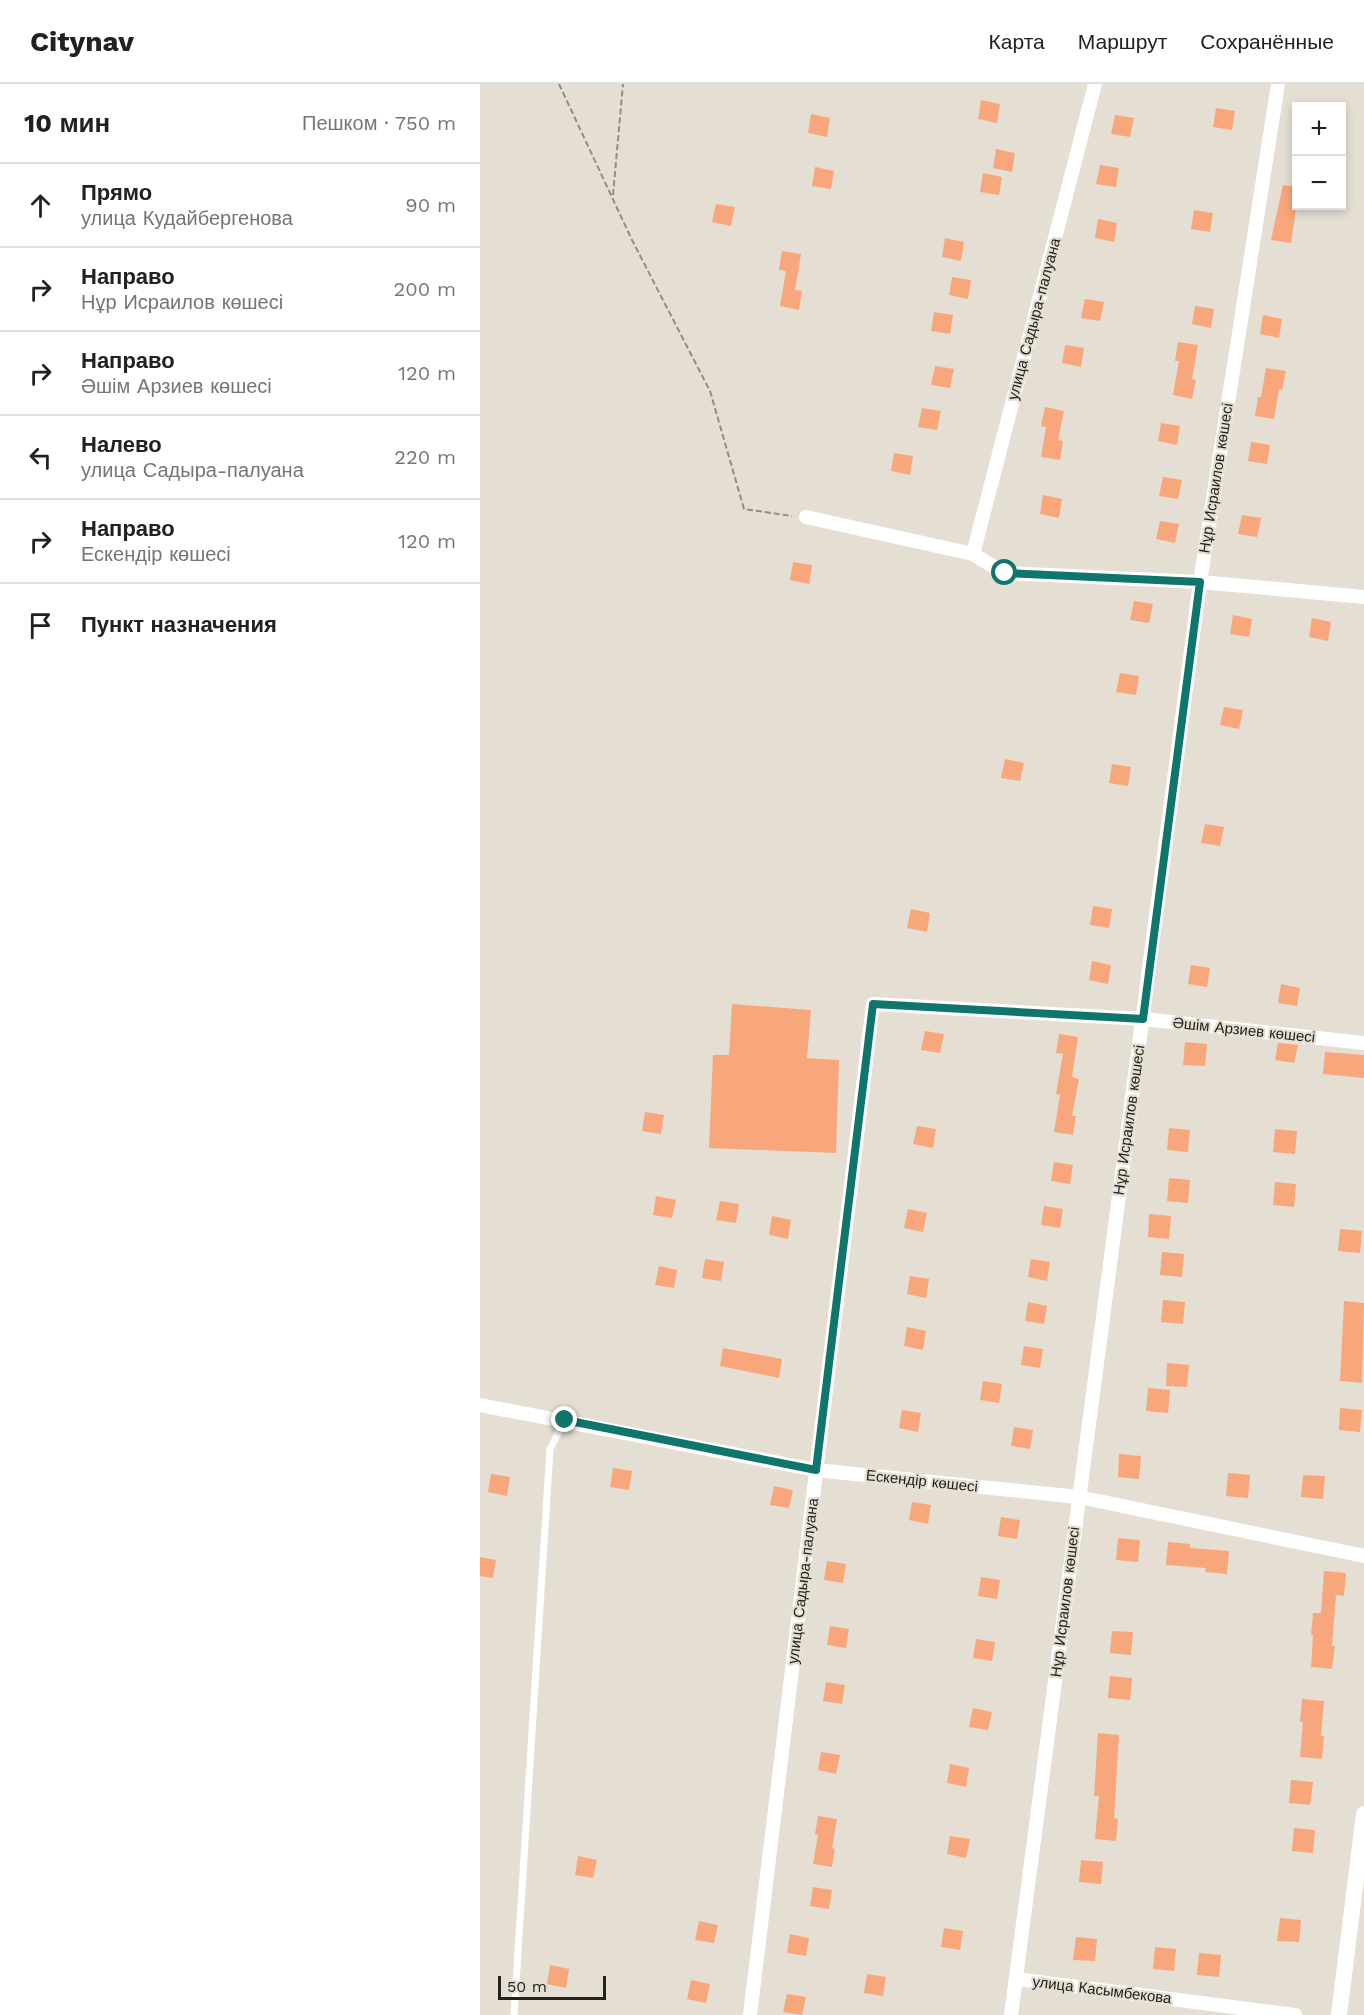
<!DOCTYPE html>
<html lang="ru">
<head>
<meta charset="utf-8">
<style>
	body { margin:0; font-family:"Work Sans",sans-serif; background:#f6f6f6; color:#202124 }
	.controls { position:absolute; right:18px; top:18px; display:grid; overflow:hidden; border-radius:0px; box-shadow:0 3px 9px #0003 }
	.controls button { width:54px; height:54px; display:grid; place-items:center; padding:0; border:0; border-bottom:2px solid #e0e0e0; background:#fff; color:#202124; font:30px sans-serif }
	.scale { position:absolute; left:18px; bottom:15px; width:108px; box-sizing:border-box; padding-left:6px; border:3px solid #24221d; border-top:0; font-size:16px; line-height:21px; white-space:nowrap; color:#24221d; -webkit-text-stroke:4px #e5dfd3; paint-order:stroke }
	.stop { position:absolute; width:18px; height:18px; margin:-14px; border:4px solid #0f766e; border-radius:50%; background:#fff }
	.stop.end { background:#0f766e; border-color:#fff; box-shadow:0 2px 6px #0008 }
	.list { margin:0; padding:0; list-style:none }
	h2 { display:flex; justify-content:space-between; align-items:center; height:78px; margin:0; padding:0 24px; font-size:26px }
	h2 small { font-size:20px; font-weight:400; color:#757577 }
	.list li { display:grid; grid-template-columns:39px 1fr auto; gap:18px; align-items:center; box-sizing:border-box; height:84px; padding:0 24px; border-top:2px solid #e0e0e0 }
	.list b { display:block; font-size:22px; white-space:nowrap }
	.list p { margin:0; font-size:20px; white-space:nowrap; color:#757577 }
	.list em { font-size:20px; font-style:normal; color:#757577 }
	.icon { flex:none; width:33px; height:33px; fill:none; stroke:currentColor; stroke-width:2; stroke-linecap:round; stroke-linejoin:round }
	.map { position:relative; flex:none; width:884px; height:1931px; overflow:hidden }
	header { display:flex; align-items:center; gap:36px; box-sizing:border-box; height:84px; padding:0 30px; background:#fff; border-bottom:2px solid #e0e0e0 }
	header strong { font-size:28px }
	nav { display:flex; gap:33px; margin-inline-start:auto; font-size:21px }
	main { display:flex }
	aside { flex:1; background:#fff }
	.map>svg:first-child { display:block }
	.building { fill:#f7a77b }
	.lines { fill:none; stroke-linecap:round; stroke-linejoin:round }
	.path { stroke:#918d84; stroke-width:2; stroke-dasharray:6 3; stroke-linecap:butt }
	.service { stroke:#fff; stroke-width:7 }
	.minor { stroke:#fff; stroke-width:14 }
	.tertiary { stroke:#fff; stroke-width:16 }
	.route { stroke:#0f766e; stroke-width:8 }
	.labels { text-anchor:middle; stroke-width:4.5; stroke-linejoin:round; paint-order:stroke }
	.street-label { font-size:15px; fill:#24221d; stroke:#e5dfd3 }
</style>
</head>
<body>
<header>
<strong>Citynav</strong>
<nav><a>Карта</a><a>Маршрут</a><a>Сохранённые</a></nav>
</header>
<main>
<aside>
<h2>10 мин<small>Пешком · 750 m</small></h2>
<ul class="list">
<li><svg class="icon" aria-label="ahead" viewBox="0 0 24 24"><path d="M12 20V5M6 11l6-6 6 6"/></svg><div><b>Прямо</b><p>улица Кудайбергенова</p></div><em>90 m</em></li>
<li><svg class="icon" aria-label="right" viewBox="0 0 24 24"><path d="M7 20v-9h11M14 6l5 5-5 5"/></svg><div><b>Направо</b><p>Нұр Исраилов көшесі</p></div><em>200 m</em></li>
<li><svg class="icon" aria-label="right" viewBox="0 0 24 24"><path d="M7 20v-9h11M14 6l5 5-5 5"/></svg><div><b>Направо</b><p>Әшім Арзиев көшесі</p></div><em>120 m</em></li>
<li><svg class="icon" aria-label="left" viewBox="0 0 24 24"><path d="M17 20v-9H6M10 6l-5 5 5 5"/></svg><div><b>Налево</b><p>улица Садыра-палуана</p></div><em>220 m</em></li>
<li><svg class="icon" aria-label="right" viewBox="0 0 24 24"><path d="M7 20v-9h11M14 6l5 5-5 5"/></svg><div><b>Направо</b><p>Ескендір көшесі</p></div><em>120 m</em></li>
<li><svg class="icon" aria-label="arrive" viewBox="0 0 24 24"><path d="M6 21V4h12l-3 4 3 4H6"/></svg><div><b>Пункт назначения</b></div></li>
</ul>
</aside>
<div class="map">
<svg width="884" height="1931" viewBox="0 0 884 1931">
	<rect width="100%" height="100%" fill="#e5dfd3"/>
	<g class="building">
		<polygon points="501,16 520,20 517,39 498,35"/>
		<polygon points="736,24 755,27 752,46 733,43"/>
		<polygon points="331,30 350,34 347,53 328,49"/>
		<polygon points="635,31 654,34 650,53 631,50"/>
		<polygon points="516,65 535,69 532,88 513,84"/>
		<polygon points="620,81 639,84 636,103 616,100"/>
		<polygon points="335,83 354,87 351,105 332,102"/>
		<polygon points="503,89 522,93 519,111 500,108"/>
		<polygon points="803,101 816,103 816,125 811,159 791,156"/>
		<polygon points="236,120 255,123 251,142 232,138"/>
		<polygon points="714,126 733,129 730,148 711,145"/>
		<polygon points="618,135 637,139 634,158 615,154"/>
		<polygon points="465,154 484,158 481,177 462,173"/>
		<polygon points="302,167 321,170 315,206 322,207 319,226 300,222 306,187 299,186"/>
		<polygon points="472,193 491,196 488,215 469,211"/>
		<polygon points="605,215 624,218 620,237 601,234"/>
		<polygon points="715,222 734,225 731,244 712,240"/>
		<polygon points="454,228 473,231 470,250 451,247"/>
		<polygon points="783,231 802,235 799,254 780,250"/>
		<polygon points="698,258 718,261 712,295 716,296 712,315 693,311 699,277 695,277"/>
		<polygon points="585,261 604,264 601,283 582,279"/>
		<polygon points="455,282 474,285 470,304 451,301"/>
		<polygon points="786,284 806,287 802,306 799,305 794,335 775,332 778,313 781,313"/>
		<polygon points="565,323 584,327 578,356 583,357 580,376 561,373 566,343 561,342"/>
		<polygon points="442,324 461,327 457,346 438,343"/>
		<polygon points="681,339 700,342 697,361 678,357"/>
		<polygon points="771,358 790,361 787,380 768,377"/>
		<polygon points="414,369 433,372 430,391 411,387"/>
		<polygon points="683,393 702,396 698,415 679,412"/>
		<polygon points="563,411 582,415 579,434 560,430"/>
		<polygon points="762,431 781,434 777,453 758,450"/>
		<polygon points="680,437 699,440 695,459 676,455"/>
		<polygon points="313,478 332,481 329,500 310,496"/>
		<polygon points="654,517 673,520 669,539 650,536"/>
		<polygon points="753,531 772,535 769,553 750,550"/>
		<polygon points="832,534 851,538 848,557 829,553"/>
		<polygon points="640,589 659,592 656,611 636,608"/>
		<polygon points="744,623 763,626 759,645 740,641"/>
		<polygon points="525,675 544,679 540,697 521,694"/>
		<polygon points="632,680 651,683 648,702 629,699"/>
		<polygon points="725,740 744,743 740,762 721,759"/>
		<polygon points="613,822 632,825 629,844 610,841"/>
		<polygon points="431,825 450,829 447,848 427,844"/>
		<polygon points="612,877 631,881 628,900 609,896"/>
		<polygon points="711,881 730,884 727,903 708,900"/>
		<polygon points="801,900 820,904 817,922 798,919"/>
		<polygon points="252,920 331,926 327,974 359,976 356,1069 229,1064 233,971 249,971"/>
		<polygon points="445,947 464,950 460,969 441,966"/>
		<polygon points="579,950 598,953 592,993 599,995 592,1032 596,1032 593,1051 574,1048 580,1011 576,1010 583,970 576,969"/>
		<polygon points="705,958 727,960 725,982 703,981"/>
		<polygon points="798,959 818,961 814,979 795,976"/>
		<polygon points="845,968 884,971 884,994 843,990"/>
		<polygon points="165,1028 184,1031 181,1050 162,1047"/>
		<polygon points="437,1042 456,1045 453,1064 433,1060"/>
		<polygon points="689,1044 710,1046 708,1068 687,1066"/>
		<polygon points="795,1045 817,1047 815,1070 793,1068"/>
		<polygon points="574,1078 593,1081 590,1100 571,1097"/>
		<polygon points="689,1094 710,1096 708,1119 687,1117"/>
		<polygon points="795,1098 816,1100 814,1123 793,1121"/>
		<polygon points="176,1112 196,1116 192,1134 173,1131"/>
		<polygon points="240,1117 259,1120 256,1139 236,1136"/>
		<polygon points="564,1122 583,1125 580,1144 561,1141"/>
		<polygon points="428,1125 447,1129 443,1148 424,1144"/>
		<polygon points="669,1130 691,1132 689,1155 668,1153"/>
		<polygon points="292,1132 311,1136 308,1155 289,1151"/>
		<polygon points="860,1145 882,1147 880,1169 858,1167"/>
		<polygon points="682,1168 704,1170 702,1193 680,1191"/>
		<polygon points="225,1175 244,1178 241,1197 222,1194"/>
		<polygon points="551,1175 570,1178 567,1197 548,1193"/>
		<polygon points="179,1182 197,1186 194,1204 175,1201"/>
		<polygon points="430,1192 449,1195 446,1214 427,1210"/>
		<polygon points="683,1216 705,1218 703,1240 681,1238"/>
		<polygon points="864,1217 884,1219 882,1299 860,1297"/>
		<polygon points="548,1218 567,1222 564,1240 545,1237"/>
		<polygon points="427,1243 446,1247 443,1266 424,1262"/>
		<polygon points="544,1262 563,1265 560,1284 541,1281"/>
		<polygon points="243,1264 302,1275 299,1294 240,1282"/>
		<polygon points="687,1279 709,1281 707,1303 686,1302"/>
		<polygon points="503,1297 522,1300 519,1319 500,1316"/>
		<polygon points="668,1304 690,1306 688,1329 666,1327"/>
		<polygon points="860,1324 882,1326 880,1348 859,1346"/>
		<polygon points="422,1326 441,1329 438,1348 419,1344"/>
		<polygon points="534,1343 553,1346 550,1365 531,1362"/>
		<polygon points="639,1370 661,1372 659,1395 638,1393"/>
		<polygon points="133,1384 152,1387 149,1406 130,1403"/>
		<polygon points="748,1389 770,1391 768,1414 746,1412"/>
		<polygon points="11,1390 30,1393 27,1412 8,1408"/>
		<polygon points="823,1391 845,1392 843,1415 821,1413"/>
		<polygon points="294,1402 313,1406 309,1424 290,1421"/>
		<polygon points="432,1418 451,1421 448,1440 429,1436"/>
		<polygon points="521,1433 540,1436 537,1455 518,1452"/>
		<polygon points="638,1454 660,1456 658,1478 636,1476"/>
		<polygon points="688,1458 710,1460 710,1464 749,1467 747,1490 725,1488 726,1484 686,1481"/>
		<polygon points="0,1473 16,1476 13,1494 0,1492"/>
		<polygon points="347,1477 366,1480 363,1499 344,1496"/>
		<polygon points="844,1487 866,1489 864,1512 856,1511 852,1562 855,1562 852,1585 831,1583 833,1551 831,1551 833,1529 841,1529"/>
		<polygon points="501,1493 520,1496 517,1515 498,1512"/>
		<polygon points="350,1542 369,1545 366,1564 347,1561"/>
		<polygon points="632,1547 653,1548 651,1571 630,1569"/>
		<polygon points="496,1555 515,1558 512,1577 493,1574"/>
		<polygon points="630,1592 652,1594 650,1616 628,1614"/>
		<polygon points="346,1598 365,1601 362,1620 343,1617"/>
		<polygon points="822,1615 844,1617 841,1652 844,1652 842,1675 820,1673 823,1638 820,1638"/>
		<polygon points="493,1624 512,1628 508,1646 489,1643"/>
		<polygon points="618,1649 639,1651 634,1734 638,1735 636,1757 615,1755 619,1712 614,1712"/>
		<polygon points="341,1668 360,1671 356,1690 338,1686"/>
		<polygon points="470,1680 489,1684 486,1703 467,1699"/>
		<polygon points="811,1696 833,1698 830,1721 809,1719"/>
		<polygon points="338,1732 357,1735 352,1764 355,1765 352,1783 333,1780 338,1751 335,1750"/>
		<polygon points="814,1744 835,1746 833,1769 812,1767"/>
		<polygon points="470,1752 490,1755 486,1774 467,1770"/>
		<polygon points="98,1772 117,1776 113,1794 95,1791"/>
		<polygon points="601,1776 623,1778 621,1800 599,1798"/>
		<polygon points="333,1803 352,1806 349,1825 330,1822"/>
		<polygon points="800,1834 821,1836 819,1858 797,1857"/>
		<polygon points="219,1837 238,1841 234,1859 215,1856"/>
		<polygon points="464,1844 483,1847 480,1866 461,1863"/>
		<polygon points="310,1850 329,1854 326,1872 307,1869"/>
		<polygon points="596,1853 617,1855 615,1877 593,1876"/>
		<polygon points="675,1863 696,1865 694,1887 673,1885"/>
		<polygon points="719,1869 741,1871 739,1893 717,1891"/>
		<polygon points="70,1881 89,1885 86,1904 67,1900"/>
		<polygon points="387,1890 406,1893 403,1912 384,1909"/>
		<polygon points="211,1896 230,1900 226,1919 207,1915"/>
		<polygon points="307,1910 326,1913 322,1931 303,1928"/>
	</g>
	<g class="lines">
		<g class="path">
			<polyline points="79,0 152,156 230,307 264,425 312,432"/>
			<polyline points="133,111 143,0"/>
		</g>
		<polyline class="service" points="34,1931 70,1365 85,1336"/>
		<g class="minor">
			<polyline points="326,433 493,470 524,489 720,498 884,513"/>
			<polyline points="493,470 615,0"/>
			<polyline points="0,1321 336,1386 599,1413 884,1472"/>
			<polyline points="536,1895 815,1931"/>
			<polyline points="270,1931 393,920 663,935 884,959"/>
			<polyline points="531,1931 720,498 798,0"/>
		</g>
		<polyline class="tertiary" points="859,1931 884,1730"/>
	</g>
	<g class="lines">
		<polyline class="route" points="85,1336 336,1386 393,920 663,935 720,498 525,489"/>
	</g>
	<g class="labels">
		<g class="street-label">
			<text transform="translate(554 235) rotate(-75)" y="5">улица Садыра-палуана</text>
			<text transform="translate(736 394) rotate(-81)" y="5">Нұр Исраилов көшесі</text>
			<text transform="translate(764 946) rotate(6)" y="5">Әшім Арзиев көшесі</text>
			<text transform="translate(649 1036) rotate(-82)" y="5">Нұр Исраилов көшесі</text>
			<text transform="translate(442 1397) rotate(6)" y="5">Ескендір көшесі</text>
			<text transform="translate(323 1497) rotate(-83)" y="5">улица Садыра-палуана</text>
			<text transform="translate(585 1518) rotate(-83)" y="5">Нұр Исраилов көшесі</text>
			<text transform="translate(622 1906) rotate(7)" y="5">улица Касымбекова</text>
		</g>
	</g>
</svg>
<div class="controls">
<button>+</button>
<button>−</button>
</div>
<div class="scale">50 m</div>
<div class="stop" style="left:525px;top:489px"></div>
<div class="stop end" style="left:85px;top:1336px"></div>
</div>
</main>
</body>
</html>
